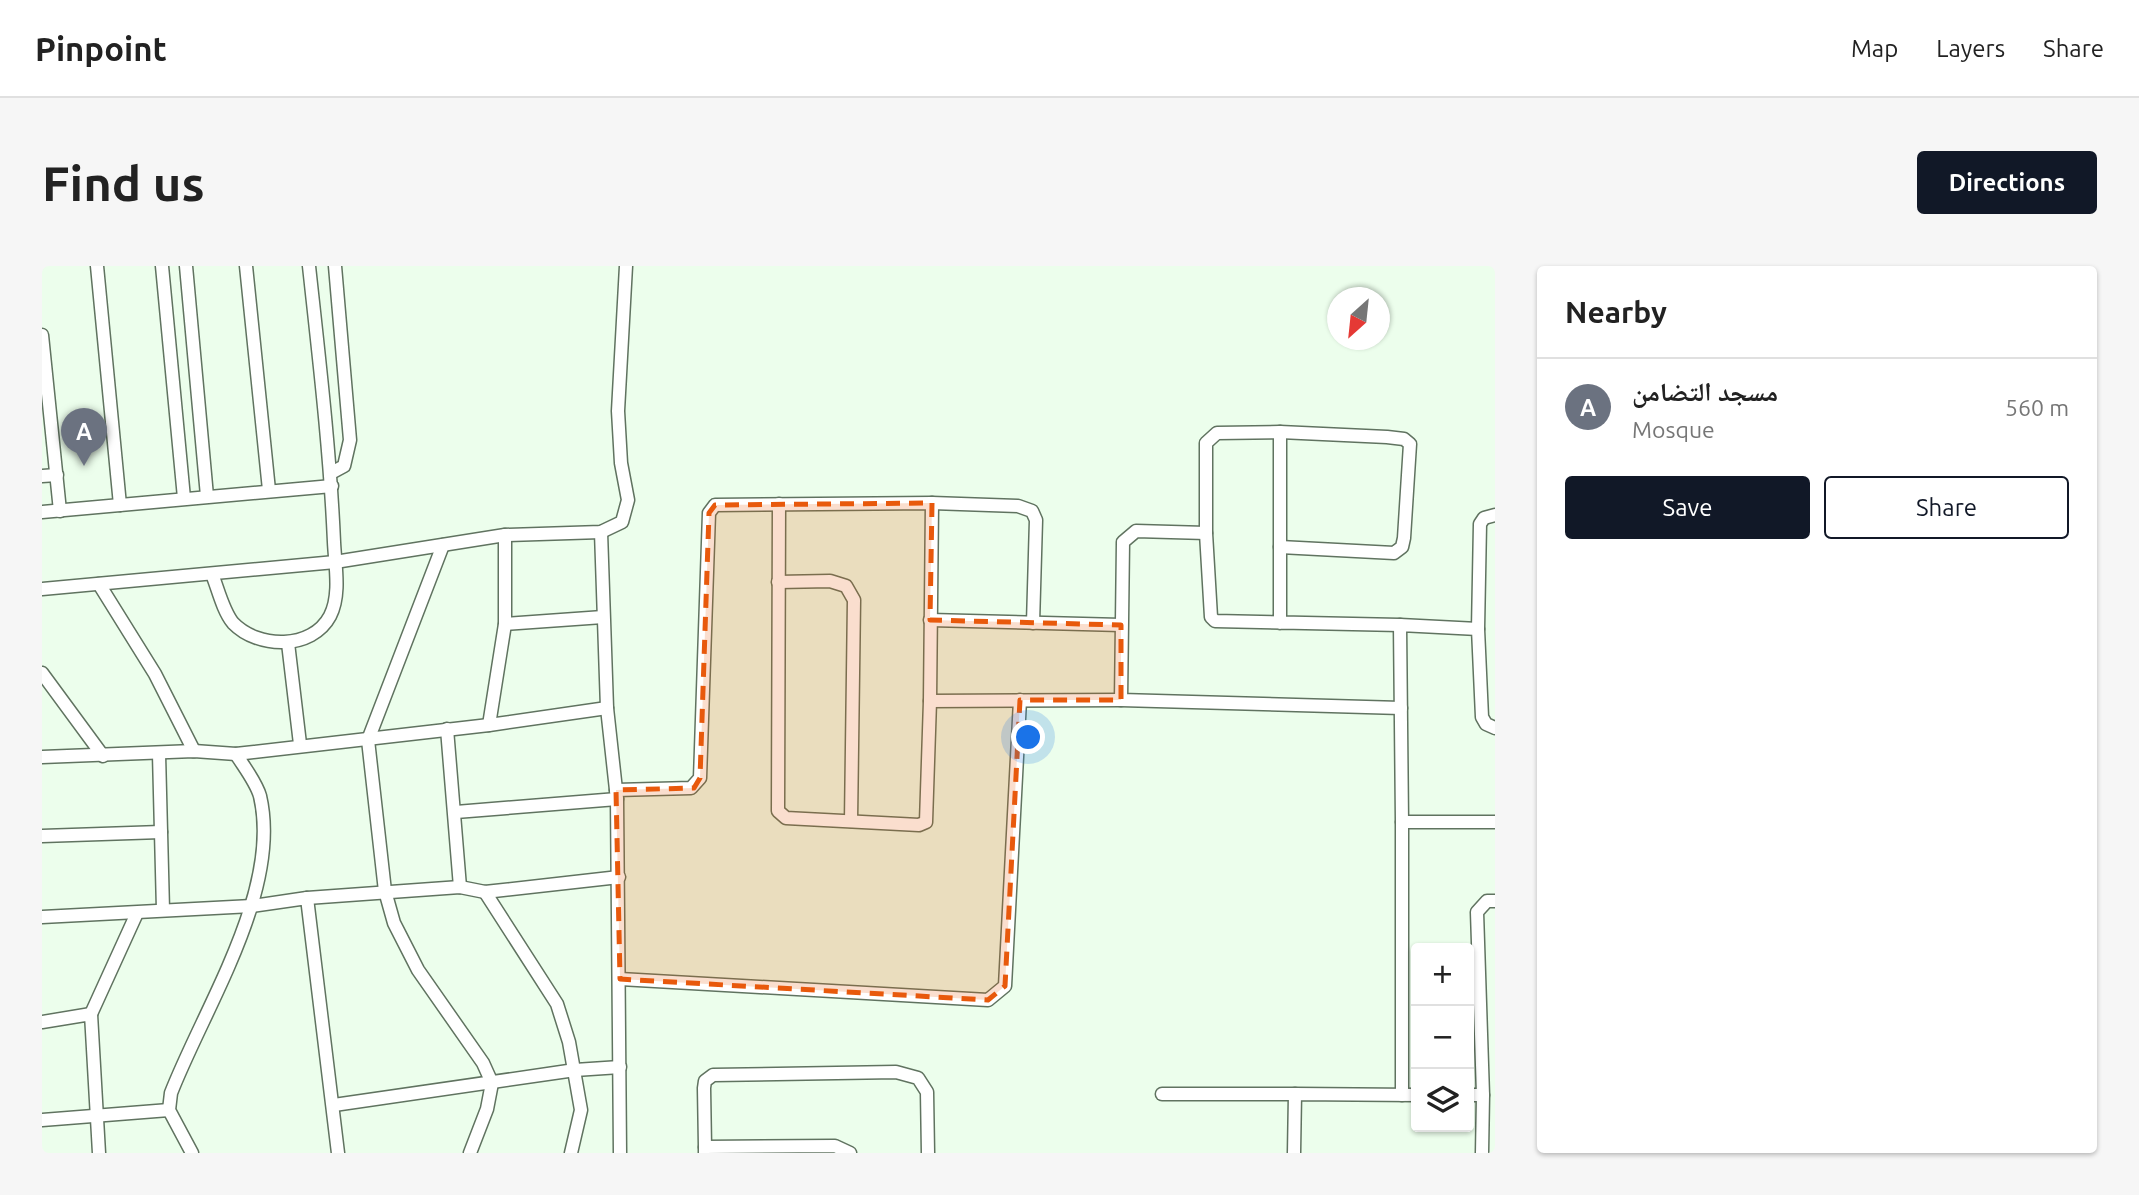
<!DOCTYPE html>
<html lang="en">
<head>
<meta charset="utf-8">
<style>
	body { margin:0; font-family:Ubuntu,"Noto Naskh Arabic",sans-serif; background:#f6f6f6; color:#222 }
	.controls { position:absolute; right:21px; bottom:21px; display:grid; overflow:hidden; border-radius:7px; box-shadow:0 2px 5px #0004 }
	.controls button { width:63px; height:63px; display:grid; place-items:center; padding:0; border:0; border-bottom:2px solid #e0e0e0; background:#fff; color:#222; font:35px sans-serif }
	.compass { position:absolute; left:1285px; top:21px; width:63px; height:63px; border-radius:50%; background:#fff; box-shadow:0 2px 5px #0004; rotate:207deg }
	.you { position:absolute; left:987px; top:472px; width:24px; height:24px; margin:-18px; border:5px solid #fff; border-radius:50%; background:#1a73e8; box-shadow:0 0 0 10px #1a73e833 }
	.badge { display:grid; place-items:center; width:46px; height:46px; border-radius:50%; background:#111827; color:#fff; font-size:23px; font-weight:700 }
	.pin { position:absolute; translate:-50% -58px; filter:drop-shadow(0 2px 4px #0008) }
	.pin::after { content:''; position:absolute; top:37px; width:24px; height:21px; background:inherit; clip-path:polygon(0 0,100% 0,50% 100%) }
	.list { margin:0; padding:0; list-style:none }
	h2 { display:flex; justify-content:space-between; align-items:center; height:91px; margin:0; padding:0 28px; font-size:30px }
	h2 small { font-size:23px; font-weight:400; color:#767676 }
	.list li { display:grid; grid-template-columns:46px 1fr auto; gap:21px; align-items:center; box-sizing:border-box; height:98px; padding:0 28px; border-top:2px solid #e0e0e0 }
	.list b { display:block; font-size:26px; white-space:nowrap }
	.list p { margin:0; font-size:23px; white-space:nowrap; color:#767676 }
	.list em { font-size:23px; font-style:normal; color:#767676 }
	.actions { display:flex; gap:14px; padding:21px 28px }
	.actions a { flex:1; padding:16px 0; border:2px solid #111827; border-radius:7px; text-align:center; font-size:24px; color:#111827 }
	.actions .main { background:#111827; color:#fff }
	.icon { flex:none; width:38px; height:38px; fill:none; stroke:currentColor; stroke-width:2; stroke-linecap:round; stroke-linejoin:round }
	.map { position:relative; flex:none; width:1453px; height:887px; overflow:hidden; border-radius:7px }
	header { display:flex; align-items:center; gap:42px; box-sizing:border-box; height:98px; padding:0 35px; background:#fff; border-bottom:2px solid #e0e0e0 }
	header strong { font-size:33px }
	nav { display:flex; gap:38px; margin-inline-start:auto; font-size:24px }
	.intro { display:flex; align-items:center; justify-content:space-between; box-sizing:border-box; height:168px; padding:0 42px }
	h1 { margin:0; font-size:49px }
	.button { padding:18px 32px; border-radius:7px; background:#111827; color:#fff; font-size:24px; font-weight:700 }
	main { display:flex; gap:42px; padding:0 42px }
	aside { flex:1; background:#fff; border-radius:7px; box-shadow:0 2px 5px #0004 }
	.map>svg:first-child { display:block }
	.lines { fill:none; stroke-linecap:round; stroke-linejoin:round }
	.street-casing { stroke:#607360; stroke-width:15 }
	.street { stroke:#fff; stroke-width:12 }
	.marked { fill:#e8590c; fill-opacity:0.2; stroke:#e8590c; stroke-width:5; stroke-dasharray:14 9; stroke-linejoin:round }
</style>
</head>
<body>
<header>
<strong>Pinpoint</strong>
<nav><a>Map</a><a>Layers</a><a>Share</a></nav>
</header>
<div class="intro"><h1>Find us</h1><a class="button">Directions</a></div>
<main>
<div class="map">
<svg width="1453" height="887" viewBox="0 0 1453 887">
	<rect width="100%" height="100%" fill="#ecfeec"/>
	<g class="lines">
		<defs>
			<g id="street">
				<polyline points="55,0 78,239"/>
				<polyline points="120,0 142,232"/>
				<polyline points="144,0 165,230"/>
				<polyline points="204,0 227,224"/>
				<polyline points="0,69 18,245"/>
				<polyline points="289,207 302,200 308,174 293,0"/>
				<polyline points="0,210 15,209"/>
				<polyline points="890,237 888,435 1079,434"/>
				<polyline points="737,238 736,545 744,552 877,559 884,556 888,435"/>
				<polyline points="0,246 290,220"/>
				<polyline points="559,266 565,442 575,533 578,887"/>
				<polyline points="1164,267 1094,265 1081,276 1079,434 1359,442"/>
				<polyline points="401,279 326,474 343,625 352,657 376,704 441,797 450,817 445,843 428,887"/>
				<polyline points="1238,281 1352,287 1360,281 1362,272 1368,178 1362,173 1345,171 1238,166"/>
				<path d="M170,308C176,323 181,345 191,357C216,383 270,384 288,350C299,329 293,299 292,276C288,184 277,92 267,0"/>
				<polyline points="736,316 788,315 804,320 812,334 809,555"/>
				<polyline points="57,318 113,408 152,485"/>
				<polyline points="0,323 293,296 463,269 559,266 580,256 586,234 579,197 576,145 584,0"/>
				<polyline points="888,354 1079,359"/>
				<polyline points="1238,357 1238,166 1175,167 1164,177 1164,267 1169,351 1173,355 1358,359"/>
				<polyline points="463,358 561,351"/>
				<polyline points="1436,363 1438,258 1442,252 1453,249"/>
				<polyline points="246,377 258,478"/>
				<polyline points="0,407 61,490"/>
				<polyline points="447,459 463,358 463,269"/>
				<polyline points="405,463 418,621"/>
				<polyline points="117,488 121,644"/>
				<polyline points="0,491 152,485 194,488 447,459 565,442"/>
				<polyline points="574,524 649,522 658,512 667,247 673,239 890,237 976,240 990,245 994,254 991,357"/>
				<polyline points="414,546 575,533"/>
				<polyline points="1360,556 1358,359 1436,363 1440,451 1444,458 1453,462"/>
				<polyline points="0,570 119,566"/>
				<polyline points="443,626 515,738 527,776 539,844 529,887"/>
				<polyline points="265,632 418,621 443,626 577,611"/>
				<polyline points="0,651 210,640 265,632 296,887"/>
				<polyline points="578,713 946,734 963,720 978,434"/>
				<polyline points="49,748 95,647"/>
				<polyline points="0,756 49,748 57,887"/>
				<polyline points="1120,828 1253,828"/>
				<polyline points="1360,829 1360,556 1453,556"/>
				<polyline points="1427,829 1441,829"/>
				<polyline points="292,839 533,804 578,801"/>
				<polyline points="0,854 127,844"/>
				<polyline points="663,881 662,822 663,815 671,809 854,806 876,812 885,826 886,887"/>
				<path d="M150,887L127,844L129,827C163,740 240,624 218,530C214,516 202,501 194,488"/>
				<polyline points="663,887 663,881 793,880 808,887"/>
				<polyline points="1252,887 1253,828 1374,829"/>
				<polyline points="1440,887 1441,829 1435,646 1445,635 1453,635"/>
			</g>
		</defs>
		<use href="#street" class="street-casing"/>
		<use href="#street" class="street"/>
	</g>
	<path class="marked" d="M890,237L888,354L1079,359V434H978L963,720L946,734L578,713L574,524L652,522L658,512L667,247L673,239Z"/>
</svg>
<div class="controls">
<button>+</button>
<button>−</button>
<button><svg class="icon" aria-label="layers" viewBox="0 0 24 24"><path d="M12 4l9 5-9 5-9-5zM3 14l9 5 9-5"/></svg></button>
</div>
<svg class="compass" viewBox="-18 -18 36 36"><path d="M0-13l5 13h-10z" fill="#e53935"/><path d="M0 13l5-13h-10z" fill="#767676"/></svg>
<div class="you"></div>
<div class="pin badge" style="left:42px;top:200px;background:#6b7280">A</div>
</div>
<aside>
<h2>Nearby<small></small></h2>
<ul class="list">
<li><span class="badge" style="background:#6b7280">A</span><div><b>مسجد التضامن</b><p>Mosque</p></div><em>560 m</em></li>
</ul>
<div class="actions"><a class="main">Save</a><a>Share</a></div>
</aside>
</main>
</body>
</html>
